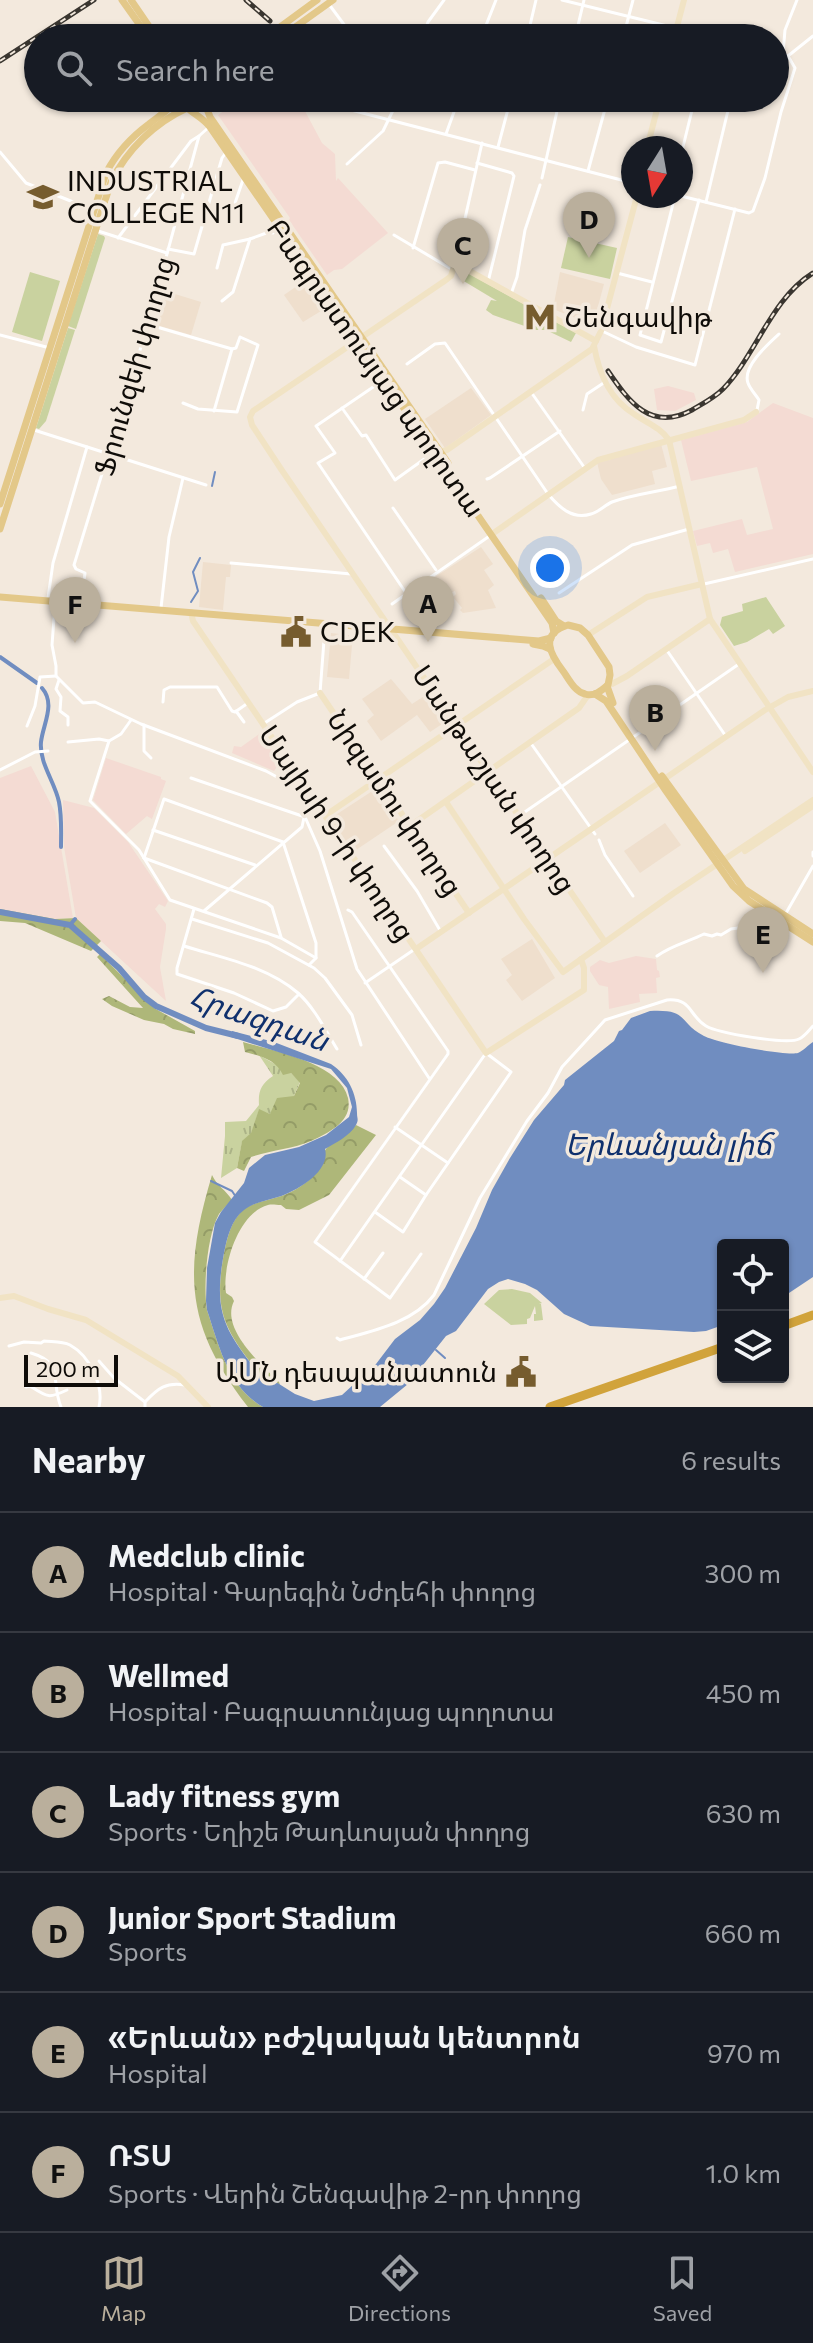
<!DOCTYPE html>
<html lang="en">
<head>
<meta charset="utf-8">
<style>
	body { margin:0; font-family:Commissioner,"Noto Sans Armenian",sans-serif; background:#20242c; color:#f1f3f6 }
	.controls { position:absolute; right:24px; bottom:24px; display:grid; overflow:hidden; border-radius:8px; box-shadow:0 2px 6px #0004 }
	.controls button { width:72px; height:72px; display:grid; place-items:center; padding:0; border:0; border-bottom:2px solid #363941; background:#171b24; color:#f1f3f6; font:40px sans-serif }
	.compass { position:absolute; left:621px; top:136px; width:72px; height:72px; border-radius:50%; background:#171b24; box-shadow:0 2px 6px #0004; rotate:191deg }
	.scale { position:absolute; left:24px; bottom:20px; width:94px; box-sizing:border-box; padding-left:8px; border:4px solid #0f0c08; border-top:0; font-size:22px; line-height:28px; white-space:nowrap; color:#0f0c08; -webkit-text-stroke:6px #f3e9dd; paint-order:stroke }
	.you { position:absolute; left:550px; top:568px; width:28px; height:28px; margin:-20px; border:6px solid #fff; border-radius:50%; background:#1a73e8; box-shadow:0 0 0 12px #1a73e833 }
	.badge { display:grid; place-items:center; width:52px; height:52px; border-radius:50%; background:#baaf9c; color:#111; font-size:26px; font-weight:700 }
	.pin { position:absolute; translate:-50% -66px; filter:drop-shadow(0 2px 4px #0008) }
	.pin::after { content:''; position:absolute; top:42px; width:28px; height:24px; background:inherit; clip-path:polygon(0 0,100% 0,50% 100%) }
	.list { margin:0; padding:0; list-style:none }
	h2 { display:flex; justify-content:space-between; align-items:center; height:104px; margin:0; padding:0 32px; font-size:34px }
	h2 small { font-size:26px; font-weight:400; color:#9ea1a6 }
	.list li { display:grid; grid-template-columns:52px 1fr auto; gap:24px; align-items:center; box-sizing:border-box; height:120px; padding:0 32px; border-top:2px solid #363941 }
	.list b { display:block; font-size:30px; white-space:nowrap }
	.list p { margin:0; font-size:26px; white-space:nowrap; color:#9ea1a6 }
	.list em { font-size:26px; font-style:normal; color:#9ea1a6 }
	.icon { flex:none; width:44px; height:44px; fill:none; stroke:currentColor; stroke-width:2; stroke-linecap:round; stroke-linejoin:round }
	.map { position:relative; flex:none; width:813px; height:1407px; overflow:hidden }
	.search { position:absolute; background:#171b24; box-shadow:0 2px 6px #0004; left:24px; right:24px; top:24px; height:88px; display:flex; align-items:center; gap:20px; box-sizing:border-box; padding:0 28px; border-radius:44px; color:#9ea1a6; font-size:30px }
	.sheet { height:824px; background:#171b24 }
	nav { display:flex; justify-content:space-around; align-items:center; box-sizing:border-box; height:112px; border-top:2px solid #363941; background:#171b24; font-size:22px; color:#9ea1a6 }
	nav a { display:grid; justify-items:center; gap:4px }
	nav .on { color:#baaf9c }
	.map>svg:first-child { display:block }
	.industrial { fill:#f4dbd3 }
	.built { fill:#efdfcd }
	.grass { fill:url(#grass-tufts) }
	.forest { fill:url(#forest-crowns) }
	.green { fill:#c9d29f }
	.water { fill:#708dc0 }
	.lines { fill:none; stroke-linecap:round; stroke-linejoin:round }
	.stream { stroke:#708dc0; stroke-width:2 }
	.canal { stroke:#708dc0; stroke-width:4 }
	.river { stroke:#708dc0; stroke-width:6 }
	.street { stroke:#fff; stroke-width:3 }
	.secondary { stroke:#f1e3c4; stroke-width:6 }
	.primary { stroke:#e3c889; stroke-width:7 }
	.highway { stroke:#d1a33b; stroke-width:9 }
	.rail-casing { stroke:#3a3630; stroke-width:5 }
	.rail { stroke:#f3e9dd; stroke-width:2; stroke-dasharray:6; stroke-linecap:butt }
	.labels { text-anchor:middle; stroke-width:7; stroke-linejoin:round; paint-order:stroke }
	.poi-label { font-size:28px; fill:#0f0c08; stroke:#f3e9dd; text-anchor:start }
	.street-label { font-size:28px; fill:#0f0c08; stroke:#f3e9dd }
	.water-label { font-size:30px; font-style:italic; fill:#0f306d; stroke:#f3e9dd }
</style>
</head>
<body>
<div class="map">
<svg width="813" height="1407" viewBox="0 0 813 1407">
	<defs>
		<pattern id="grass-tufts" width="24" height="20" patternUnits="userSpaceOnUse" patternTransform="scale(2)"><rect width="24" height="20" fill="#c9d29f"/><path d="M3 7l-1-3M5 7V3M7 7l1-3M15 17l-1-3M17 17v-4M19 17l1-3" fill="none" stroke="#abb387"/></pattern>
		<pattern id="forest-crowns" width="20" height="18" patternUnits="userSpaceOnUse" patternTransform="scale(2)"><rect width="20" height="18" fill="#aeb779"/><path d="M2 6a3 3 0 1 1 6 0M12 15a3 3 0 1 1 6 0" fill="none" stroke="#949c67"/></pattern>
	</defs>
	<rect width="100%" height="100%" fill="#f3e9dd"/>
	<g class="industrial">
		<polygon points="242,98 298,98 322,143 335,154 336,181 338,178 388,233 342,269 334,270 327,275 289,220 290,218 218,115"/>
		<polygon points="668,386 694,393 696,400 675,411 657,410 654,389"/>
		<polygon points="773,403 813,418 813,554 735,572 728,549 713,553 710,543 697,546 693,531 742,519 747,535 773,529 757,467 691,481 681,440 747,422"/>
		<polygon points="262,732 282,760 274,771 232,753 234,746 241,747"/>
		<polygon points="106,758 161,777 161,779 166,781 152,819 147,816 126,834 93,800"/>
		<polygon points="31,766 55,812 73,918 55,919 0,909 0,778"/>
		<polygon points="63,800 94,808 128,842 168,901 165,907 159,904 155,909 166,924 166,929 160,967 166,1001 76,918 64,847"/>
		<polygon points="636,956 656,959 657,970 659,971 660,977 656,978 657,993 639,994 640,1002 609,1009 608,987 599,985 590,971 590,967 600,960 609,963"/>
	</g>
	<g class="built">
		<polygon points="560,272 604,284 593,325 553,309"/>
		<polygon points="307,279 325,304 320,308 321,311 303,322 284,295"/>
		<polygon points="162,290 201,302 191,335 153,324"/>
		<polygon points="471,388 491,415 445,448 425,419"/>
		<polygon points="661,444 667,467 652,471 655,484 612,495 601,479 597,462"/>
		<polygon points="481,547 493,564 484,570 494,585 488,590 496,608 463,613 460,610 462,608 453,597 456,594 455,591 447,594 435,577"/>
		<polygon points="203,562 231,565 230,577 226,577 223,610 199,607"/>
		<polygon points="331,633 349,635 348,645 352,645 349,679 327,677"/>
		<polygon points="391,679 412,704 429,693 448,720 430,732 417,715 381,741 367,721 374,715 362,699"/>
		<polygon points="377,788 399,821 353,852 331,818"/>
		<polygon points="665,823 681,845 640,873 624,851"/>
		<polygon points="532,939 555,978 522,1001 506,980 512,975 501,959"/>
	</g>
	<path class="grass" d="M259,1055L291,1073L300,1082L294,1096L270,1114L259,1110L251,1134L242,1142L237,1168L221,1178L225,1136V1122L246,1121L259,1105C258,1091 261,1084 273,1076Z"/>
	<g class="forest">
		<polygon points="0,909 55,919 76,918 101,941 91,951 25,923 0,921"/>
		<polygon points="100,954 154,1008 195,1031 195,1034 173,1029 164,1024 144,1020 112,1006 102,999 109,996 130,1007 143,1008 97,957"/>
		<path d="M243,1042C274,1051 340,1063 348,1098C353,1121 330,1132 311,1141C293,1149 271,1150 251,1157L244,1171L237,1168L242,1141L251,1133L259,1109L270,1114L277,1098L294,1096L300,1083L291,1073L283,1075C276,1060 261,1056 245,1052Z"/>
		<path d="M356,1125L376,1135L329,1195L299,1210L286,1209L281,1205C276,1205 272,1204 268,1205C238,1213 222,1267 226,1293L232,1297L234,1301C220,1329 262,1365 279,1382L280,1385L268,1377L261,1376C225,1330 213,1313 224,1253C227,1238 231,1220 244,1209C254,1202 266,1201 278,1197C289,1194 301,1187 310,1179C318,1172 318,1160 324,1152C330,1141 347,1135 356,1125Z"/>
		<path d="M212,1175C217,1186 226,1190 232,1200C228,1204 223,1209 219,1214C207,1235 203,1286 207,1310C219,1346 228,1387 263,1407H248C185,1326 183,1272 212,1175Z"/>
	</g>
	<g class="green">
		<polygon points="98,234 104,236 105,238 76,329 68,326"/>
		<polygon points="568,237 617,248 610,279 561,268"/>
		<polygon points="30,272 60,281 42,341 12,332"/>
		<polygon points="466,272 576,333 571,342 546,330 536,330 493,315 486,310 491,300 497,301 462,280"/>
		<polygon points="68,328 75,330 46,421 39,429 36,428"/>
		<polygon points="766,597 785,626 773,634 769,629 747,642 734,646 720,625 722,617 743,611 742,604"/>
		<polygon points="512,1289 530,1293 542,1303 539,1304 541,1304 543,1320 534,1321 534,1314 536,1314 535,1306 530,1318 527,1319 527,1324 511,1325 484,1304 499,1290"/>
	</g>
	<path class="water" d="M650,1011C690,1009 677,1022 704,1036C717,1043 784,1056 798,1053C803,1051 808,1045 813,1042V1277L783,1297V1245H723V1325L706,1331L694,1332L590,1326L564,1314L537,1290L525,1284L508,1279L499,1282L488,1289L456,1331L446,1336L408,1384L380,1407H263C228,1387 219,1346 207,1310L206,1301L207,1268L215,1223L221,1212L244,1183L249,1168L265,1155L299,1147L326,1135L349,1117L352,1107L347,1088L331,1069L231,1037L232,1031L274,1042L331,1064C348,1075 357,1094 357,1113C357,1119 359,1119 356,1125C350,1136 335,1143 325,1149C331,1171 297,1191 278,1197C266,1201 254,1202 244,1210C231,1220 227,1238 224,1253C213,1313 224,1330 261,1376L268,1377L295,1394L314,1401L342,1395L376,1364L395,1339L420,1320L434,1304L445,1288L476,1228L492,1190L510,1158L534,1120L564,1085L565,1080L614,1041L619,1031L622,1030L631,1018Z"/>
	<g class="lines">
		<g class="stream">
			<polyline points="212,486 215,472"/>
			<polyline points="191,602 198,591 193,572 200,558"/>
			<polyline points="211,1181 232,1191 236,1197"/>
			<polyline points="436,1350 445,1358"/>
		</g>
		<g class="canal">
			<polyline points="0,657 37,683"/>
			<path d="M42,688C56,704 43,724 41,742C39,763 55,782 59,802C62,817 61,833 61,847"/>
			<polyline points="70,925 75,919"/>
		</g>
		<polyline class="river" points="0,912 70,925 119,968 144,997 156,1006 206,1028 238,1036"/>
		<g class="street">
			<polyline points="562,0 716,38"/>
			<polyline points="328,3 354,38"/>
			<polyline points="422,38 428,22 444,0"/>
			<polyline points="481,38 496,0"/>
			<polyline points="527,38 536,0"/>
			<polyline points="575,38 584,0"/>
			<polyline points="623,38 633,0"/>
			<polyline points="788,56 813,36"/>
			<polyline points="775,66 783,53 785,30 797,0"/>
			<polyline points="352,98 351,110 633,183"/>
			<polyline points="446,134 459,98"/>
			<polyline points="498,147 511,98"/>
			<polyline points="0,152 26,183 93,210"/>
			<polyline points="681,155 695,98"/>
			<polyline points="477,163 512,173 514,176 488,282"/>
			<polyline points="347,164 383,131 399,98"/>
			<polyline points="588,171 608,98"/>
			<polyline points="542,178 560,98"/>
			<polyline points="675,196 640,335 661,342 699,200"/>
			<polyline points="681,196 749,213 753,211 765,178 781,112 795,68 788,56 775,51"/>
			<polyline points="706,202 731,98"/>
			<polyline points="235,203 244,177"/>
			<polyline points="98,231 167,253"/>
			<polyline points="394,235 453,270"/>
			<polyline points="118,238 191,141 199,136"/>
			<polyline points="413,248 438,163 445,162 475,170"/>
			<polyline points="168,249 194,254 222,158 227,151"/>
			<polyline points="455,263 482,143"/>
			<polyline points="217,268 223,245 250,239"/>
			<polyline points="617,273 652,282"/>
			<polyline points="511,294 517,277 525,230 540,185"/>
			<polyline points="222,301 233,292 250,239 269,232 273,233 280,228"/>
			<polyline points="150,325 232,349 236,348 240,337 258,345 237,412 198,409 183,403"/>
			<polyline points="602,331 636,347 695,365 735,209"/>
			<polyline points="0,335 50,348"/>
			<path d="M407,364L435,344L445,343L548,494C559,507 572,520 591,514C599,512 605,505 612,502C634,494 658,492 680,486"/>
			<polyline points="382,381 316,426 335,453 318,463 406,593"/>
			<polyline points="531,392 584,467"/>
			<polyline points="342,408 362,436 366,435 395,480 434,452"/>
			<polyline points="583,410 587,394 605,382"/>
			<path d="M757,410L759,400C756,395 750,389 748,383C742,367 768,344 779,334"/>
			<polyline points="214,411 232,349"/>
			<polyline points="34,430 206,485"/>
			<polyline points="487,479 490,478 560,431"/>
			<polyline points="393,508 436,570"/>
			<polyline points="231,563 351,574"/>
			<polyline points="704,584 813,559"/>
			<polyline points="559,593 632,545 689,529"/>
			<polyline points="48,598 53,563 87,447"/>
			<polyline points="81,603 85,573 76,569 74,565 148,324 199,136 208,128"/>
			<polyline points="392,604 491,535"/>
			<polyline points="55,605 52,645 56,666 56,676 83,703 95,702 141,724 266,771 297,788 301,788 304,786"/>
			<polyline points="161,608 169,537 183,478"/>
			<polyline points="666,649 725,735"/>
			<polyline points="59,680 56,689 61,697 60,711 68,717 68,725"/>
			<polyline points="163,702 164,690 170,687 217,687 232,711 235,712 248,703"/>
			<polyline points="236,711 244,722"/>
			<polyline points="263,724 297,702 320,693 325,627"/>
			<polyline points="144,725 144,751 151,758"/>
			<polyline points="27,726 35,706 40,677 56,676"/>
			<polyline points="109,741 90,801 139,850 170,900 281,938 316,958"/>
			<polyline points="68,742 99,739 109,741 121,734 131,720"/>
			<polyline points="530,742 595,834"/>
			<polyline points="0,770 35,752 48,751"/>
			<polyline points="191,778 305,817 320,851 357,969 429,1078"/>
			<polyline points="519,816 739,664"/>
			<polyline points="153,830 255,865"/>
			<polyline points="599,840 605,855 633,896"/>
			<polyline points="384,846 417,891 441,932"/>
			<polyline points="813,852 813,856"/>
			<polyline points="144,858 164,799 283,842 316,943 316,958 309,965"/>
			<polyline points="144,858 267,903 272,907 281,937"/>
			<polyline points="194,909 177,968 177,974 234,993 273,1011 286,1007 299,994"/>
			<polyline points="348,910 352,912 448,1051 448,1054 315,1242 390,1298 421,1254"/>
			<polyline points="204,911 302,827 309,794"/>
			<polyline points="786,913 813,866"/>
			<polyline points="192,919 268,943 314,968 325,978 352,1015 361,1045"/>
			<path d="M184,946C222,958 267,966 298,993C314,1007 326,1031 337,1049"/>
			<path d="M657,956C672,945 688,942 704,934L712,936L717,934L721,935L731,929L766,924L772,916"/>
			<polyline points="365,983 415,949"/>
			<polyline points="395,1127 448,1163"/>
			<polyline points="400,1177 426,1195"/>
			<polyline points="340,1261 486,1053 511,1072 426,1195 403,1232 375,1212"/>
			<polyline points="364,1279 383,1253"/>
			<path d="M337,1338L340,1340C372,1331 413,1323 434,1295L480,1198L527,1121L548,1093L562,1067L605,1020L667,1000C692,998 689,1016 706,1026C718,1033 787,1045 799,1039C805,1036 809,1030 813,1026"/>
			<path d="M9,1346L24,1342L41,1343L44,1341C52,1342 62,1341 70,1345C90,1356 104,1386 99,1407"/>
			<path d="M31,1353C65,1363 50,1380 61,1407"/>
			<polyline points="99,1361 114,1378 145,1402"/>
			<path d="M26,1387L30,1386C47,1397 48,1399 67,1390"/>
			<path d="M145,1407V1402C158,1388 166,1382 185,1385"/>
		</g>
		<g class="secondary">
			<polyline points="674,38 684,0"/>
			<polyline points="647,148 660,98"/>
			<polyline points="596,341 455,263 451,276 446,280 253,411 250,417 252,425 281,469 605,942"/>
			<path d="M594,346C599,373 609,399 634,414C647,423 660,427 669,440L710,619L813,772"/>
			<polyline points="439,452 447,450 592,349 601,331 637,196"/>
			<polyline points="495,532 598,460 744,420 756,412"/>
			<polyline points="191,612 193,621 486,1053 584,990 584,968 581,959"/>
			<polyline points="588,635 647,597 702,584"/>
			<polyline points="608,684 612,684 627,676 710,619"/>
			<polyline points="320,693 469,913"/>
			<polyline points="446,802 524,919 563,972 674,893 813,800"/>
			<polyline points="326,815 554,659"/>
			<polyline points="410,826 579,708 588,695"/>
			<polyline points="745,851 813,806"/>
			<polyline points="416,949 765,710 788,697 813,691"/>
			<polyline points="0,1298 14,1296 48,1309 86,1320 178,1376 208,1407"/>
		</g>
		<g class="primary">
			<polyline points="122,0 149,38"/>
			<polyline points="131,0 157,38"/>
			<polyline points="265,38 317,0"/>
			<polyline points="280,38 333,0"/>
			<path d="M180,98C185,111 201,115 210,127L552,623L554,633"/>
			<polyline points="207,99 207,109 210,117 448,463"/>
			<path d="M0,504L106,173C117,152 130,138 149,124C159,116 171,109 178,98"/>
			<path d="M0,529L111,182C127,150 154,123 187,108"/>
			<polyline points="0,597 539,641 551,638"/>
			<polyline points="541,598 556,621 564,626"/>
			<path d="M568,625L580,628L588,635L609,667L610,675L608,685C601,691 594,697 585,694C574,691 569,679 563,671C550,654 539,634 568,625Z"/>
			<polyline points="533,644 543,646 550,649"/>
			<polyline points="607,686 613,703"/>
			<polyline points="595,694 606,701 666,791 733,886 749,901 813,942"/>
			<polyline points="662,776 744,889 813,934"/>
		</g>
		<g class="highway">
			<polyline points="783,1326 813,1315"/>
			<polyline points="550,1407 723,1347"/>
		</g>
		<defs>
			<g id="rail">
				<polyline points="246,0 270,21"/>
				<polyline points="0,61 94,0"/>
				<path d="M608,371C629,402 651,432 692,410C702,404 714,398 723,389C756,355 771,299 813,273"/>
			</g>
		</defs>
		<use href="#rail" class="rail-casing"/>
		<use href="#rail" class="rail"/>
	</g>
	<defs>
		<symbol id="university-bare" viewBox="-9 -9 18 18"><path d="M0-5L7-2L0 1L-7-2ZM-4 1L0 2.5L4 1V4Q0 6-4 4Z" fill="#765c2e" stroke="#f3e9dd" stroke-width="2.5" paint-order="stroke"/></symbol>
		<symbol id="metro-bare" viewBox="-9 -9 18 18"><path d="M-5.5 5V-5H-3L0 0L3-5H5.5V5H3V-.5L0 4L-3-.5V5Z" fill="#765c2e" stroke="#f3e9dd" stroke-width="2.5" paint-order="stroke"/></symbol>
		<symbol id="civic-bare" viewBox="-9 -9 18 18"><path d="M-.6-6.5H3V-4.5H.6V-3L4-1V1h2V6H-6V1h2V-1L-.6-3ZM-1.2 2.5V6h2.4V2.5Z" fill="#765c2e" stroke="#f3e9dd" stroke-width="2.5" paint-order="stroke"/></symbol>
	</defs>
	<g fill-rule="evenodd">
		<use href="#university-bare" x="21" y="175" width="44" height="44"/>
		<use href="#metro-bare" x="518" y="295" width="44" height="44"/>
		<use href="#civic-bare" x="274" y="610" width="44" height="44"/>
		<use href="#civic-bare" x="499" y="1350" width="44" height="44"/>
	</g>
	<g class="labels">
		<g class="poi-label">
			<text x="67" y="191">INDUSTRIAL<tspan x="67" dy="32">COLLEGE N11</tspan></text>
			<text x="564" y="327">Շենգավիթ</text>
			<text x="320" y="642">CDEK</text>
			<text x="497" y="1382" text-anchor="end">ԱՄՆ դեսպանատուն</text>
		</g>
		<g class="street-label">
			<text transform="translate(134 366) rotate(-74)" y="10">Ֆրունզեի փողոց</text>
			<text transform="translate(376 368) rotate(55)" y="10">Բագրատունյաց պողոտա</text>
			<text transform="translate(494 779) rotate(56)" y="10">Մանթաշյան փողոց</text>
			<text transform="translate(395 803) rotate(56)" y="10">Նիզամու փողոց</text>
			<text transform="translate(337 833) rotate(56)" y="10">Մայիսի 9-ի փողոց</text>
		</g>
		<g class="water-label">
			<text transform="translate(259 1019) rotate(19)" y="10">Հրազդան</text>
			<text x="668" y="1155">Երևանյան լիճ</text>
		</g>
	</g>
</svg>
<div class="controls">
<button><svg class="icon" aria-label="locate" viewBox="0 0 24 24"><circle cx="12" cy="12" r="6"/><path d="M12 2v4M12 18v4M2 12h4M18 12h4"/></svg></button>
<button><svg class="icon" aria-label="layers" viewBox="0 0 24 24"><path d="M12 4l9 5-9 5-9-5zM3 14l9 5 9-5"/></svg></button>
</div>
<svg class="compass" viewBox="-18 -18 36 36"><path d="M0-13l5 13h-10z" fill="#e53935"/><path d="M0 13l5-13h-10z" fill="#9ea1a6"/></svg>
<div class="scale">200 m</div>
<div class="you"></div>
<div class="pin badge" style="left:428px;top:642px">A</div>
<div class="pin badge" style="left:655px;top:751px">B</div>
<div class="pin badge" style="left:463px;top:284px">C</div>
<div class="pin badge" style="left:589px;top:258px">D</div>
<div class="pin badge" style="left:763px;top:973px">E</div>
<div class="pin badge" style="left:75px;top:643px">F</div>
<div class="search"><svg class="icon" aria-label="search" viewBox="0 0 24 24"><circle cx="10" cy="10" r="6"/><path d="M15 15l6 6"/></svg>Search here</div>
</div>
<section class="sheet">
<h2>Nearby<small>6 results</small></h2>
<ul class="list">
<li><span class="badge">A</span><div><b>Medclub clinic</b><p>Hospital · Գարեգին Նժդեհի փողոց</p></div><em>300 m</em></li>
<li><span class="badge">B</span><div><b>Wellmed</b><p>Hospital · Բագրատունյաց պողոտա</p></div><em>450 m</em></li>
<li><span class="badge">C</span><div><b>Lady fitness gym</b><p>Sports · Եղիշե Թադևոսյան փողոց</p></div><em>630 m</em></li>
<li><span class="badge">D</span><div><b>Junior Sport Stadium</b><p>Sports</p></div><em>660 m</em></li>
<li><span class="badge">E</span><div><b>«Երևան» բժշկական կենտրոն</b><p>Hospital</p></div><em>970 m</em></li>
<li><span class="badge">F</span><div><b>ՌՏՍ</b><p>Sports · Վերին Շենգավիթ 2-րդ փողոց</p></div><em>1.0 km</em></li>
</ul>
</section>
<nav>
<a class="on"><svg class="icon" aria-label="map" viewBox="0 0 24 24"><path d="M3 6l6-2 6 2 6-2v14l-6 2-6-2-6 2zM9 4v14M15 6v14"/></svg>Map</a>
<a><svg class="icon" aria-label="directions" viewBox="0 0 24 24"><path d="M12 3l9 9-9 9-9-9zM9 14v-3h6M13 9l2 2-2 2"/></svg>Directions</a>
<a><svg class="icon" aria-label="saved" viewBox="0 0 24 24"><path d="M7 4h10v16l-5-4-5 4z"/></svg>Saved</a>
</nav>
</body>
</html>
